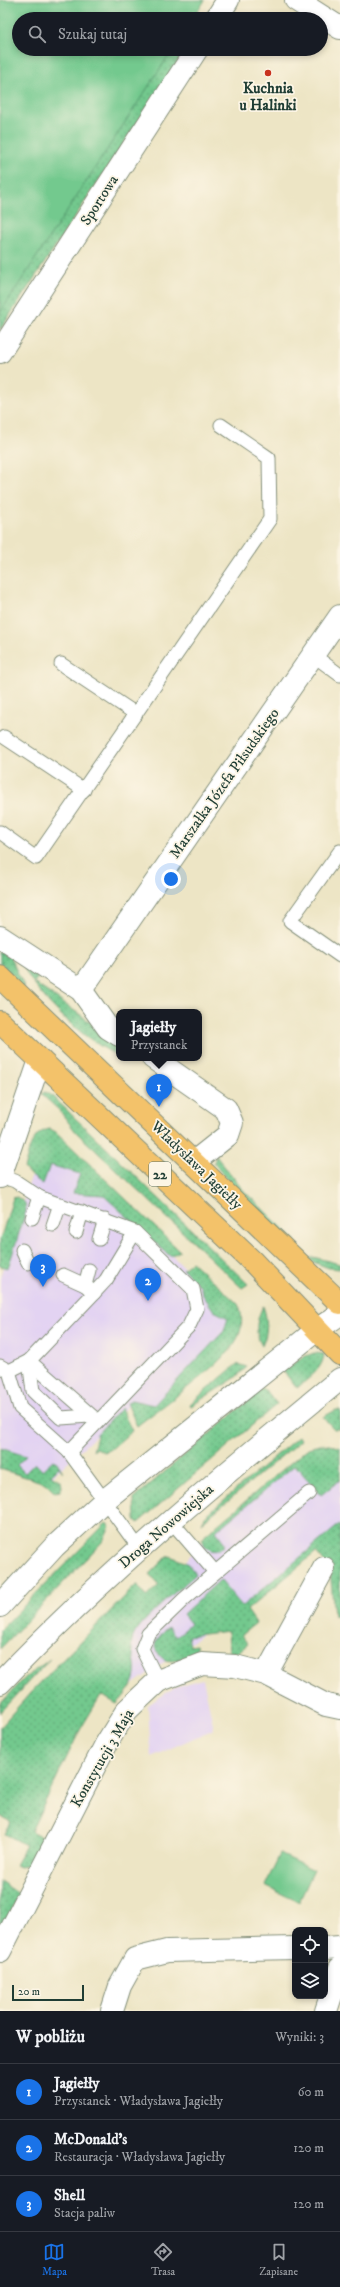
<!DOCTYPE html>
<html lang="pl">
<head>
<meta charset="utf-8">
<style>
	body { margin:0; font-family:"IM FELL DW Pica",serif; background:#20242c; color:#f1f3f6 }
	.controls { position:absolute; right:12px; bottom:12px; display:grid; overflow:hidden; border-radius:8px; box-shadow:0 2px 6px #0003 }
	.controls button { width:36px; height:36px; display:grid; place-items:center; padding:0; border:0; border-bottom:1px solid #363941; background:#171b24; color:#f1f3f6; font:20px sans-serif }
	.scale { position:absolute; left:12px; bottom:10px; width:72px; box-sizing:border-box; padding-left:4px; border:2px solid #1f3d34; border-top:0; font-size:11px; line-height:14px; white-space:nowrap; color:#1f3d34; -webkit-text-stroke:3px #fcf5e5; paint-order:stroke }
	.you { position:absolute; left:171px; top:879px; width:14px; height:14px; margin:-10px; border:3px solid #fff; border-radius:50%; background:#1a73e8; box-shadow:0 0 0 6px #1a73e833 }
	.badge { display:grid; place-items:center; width:26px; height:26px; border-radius:50%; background:#1a73e8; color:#fff; font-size:13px; font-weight:700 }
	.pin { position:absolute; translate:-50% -33px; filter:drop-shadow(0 1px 2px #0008) }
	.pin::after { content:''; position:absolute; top:21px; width:14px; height:12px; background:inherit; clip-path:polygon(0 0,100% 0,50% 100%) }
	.popup { position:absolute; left:116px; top:1009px; width:86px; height:52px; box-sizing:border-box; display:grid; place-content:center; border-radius:8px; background:#171b24; filter:drop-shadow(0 1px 3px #0005); font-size:13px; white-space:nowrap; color:#9ea1a6 }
	.popup b { font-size:15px; color:#f1f3f6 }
	.popup::after { content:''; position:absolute; left:50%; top:100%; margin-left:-8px; border:8px solid transparent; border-top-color:#171b24 }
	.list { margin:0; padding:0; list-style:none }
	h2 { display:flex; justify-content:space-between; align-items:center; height:52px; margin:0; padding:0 16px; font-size:17px }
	h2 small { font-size:13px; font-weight:400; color:#9ea1a6 }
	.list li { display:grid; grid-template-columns:26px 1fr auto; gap:12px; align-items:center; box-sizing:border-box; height:56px; padding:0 16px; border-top:1px solid #363941 }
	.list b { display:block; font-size:15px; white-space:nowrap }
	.list p { margin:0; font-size:13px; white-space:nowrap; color:#9ea1a6 }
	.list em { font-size:13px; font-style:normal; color:#9ea1a6 }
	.icon { flex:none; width:22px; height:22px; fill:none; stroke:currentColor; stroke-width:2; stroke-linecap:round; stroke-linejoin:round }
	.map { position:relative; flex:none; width:340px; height:2011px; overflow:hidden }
	.search { position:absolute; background:#171b24; box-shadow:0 2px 6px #0003; left:12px; right:12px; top:12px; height:44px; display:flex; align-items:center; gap:10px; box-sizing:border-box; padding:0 14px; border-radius:22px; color:#9ea1a6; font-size:15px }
	.sheet { height:220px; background:#171b24 }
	nav { display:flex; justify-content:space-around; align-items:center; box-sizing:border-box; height:56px; border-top:1px solid #363941; background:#171b24; font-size:11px; color:#9ea1a6 }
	nav a { display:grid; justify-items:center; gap:2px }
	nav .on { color:#1a73e8 }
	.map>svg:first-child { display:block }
	.built { fill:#e3d3f2 }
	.grass { fill:url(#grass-dots); stroke:#498361 }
	.park { fill:#73c98e; stroke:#498361 }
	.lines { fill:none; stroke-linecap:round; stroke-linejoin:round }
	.service-casing { stroke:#86917c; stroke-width:15 }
	.minor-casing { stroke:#86917c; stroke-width:24 }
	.tertiary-casing { stroke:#86917c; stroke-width:24 }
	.primary-casing { stroke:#86917c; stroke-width:24 }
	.service { stroke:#fff; stroke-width:13 }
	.minor { stroke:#fff; stroke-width:22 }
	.tertiary { stroke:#fff; stroke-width:22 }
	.primary { stroke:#f3c26a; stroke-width:22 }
	.poi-dot { fill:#c8321e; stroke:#fcf5e5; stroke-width:1.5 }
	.labels { text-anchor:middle; stroke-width:3.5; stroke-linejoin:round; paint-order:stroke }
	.shield { fill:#fcf5e5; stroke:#617469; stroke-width:1 }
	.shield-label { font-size:14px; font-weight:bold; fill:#1f3d34 }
	.poi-label { font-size:15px; font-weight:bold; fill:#1f3d34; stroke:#fcf5e5 }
	.street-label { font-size:15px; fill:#1f3d34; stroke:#fcf5e5 }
</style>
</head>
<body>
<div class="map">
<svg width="340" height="2011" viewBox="0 0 340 2011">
	<defs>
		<pattern id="grass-dots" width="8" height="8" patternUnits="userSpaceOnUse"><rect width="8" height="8" fill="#73c98e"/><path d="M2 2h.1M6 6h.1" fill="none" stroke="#5ea475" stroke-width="1.8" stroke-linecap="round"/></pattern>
	</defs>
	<rect width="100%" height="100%" fill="#fcf5e5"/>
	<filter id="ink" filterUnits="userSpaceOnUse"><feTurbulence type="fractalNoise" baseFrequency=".025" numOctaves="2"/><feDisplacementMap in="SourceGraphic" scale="8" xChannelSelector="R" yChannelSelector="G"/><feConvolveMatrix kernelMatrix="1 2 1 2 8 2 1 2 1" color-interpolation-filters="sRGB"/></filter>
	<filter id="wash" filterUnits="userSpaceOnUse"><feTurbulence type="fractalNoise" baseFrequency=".012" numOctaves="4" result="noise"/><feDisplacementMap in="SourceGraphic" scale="16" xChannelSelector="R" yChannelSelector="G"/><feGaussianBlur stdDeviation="0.9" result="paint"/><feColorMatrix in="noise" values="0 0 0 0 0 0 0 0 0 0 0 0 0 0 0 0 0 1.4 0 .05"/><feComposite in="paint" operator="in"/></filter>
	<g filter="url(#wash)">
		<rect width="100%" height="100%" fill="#ede5c5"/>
		<g class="built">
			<polygon points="49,1137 232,1314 212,1365 138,1424 129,1405 45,1483 0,1469 0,1277 43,1138"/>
			<polygon points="340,1455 340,1551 316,1552 221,1632 206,1632 129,1687 122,1637 205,1538 295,1463"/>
			<polygon points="203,1679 214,1729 151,1757 148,1705 175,1687"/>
		</g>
		<g class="grass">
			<polygon points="141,49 186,49 0,330 0,261"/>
			<polygon points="0,951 10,957 24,986 22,988 0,966"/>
			<path d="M24,968L38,977L34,983L82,1016L119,1046V1056C85,1041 41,1001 24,968Z"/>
			<polygon points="45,1092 51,1095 248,1284 242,1288 76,1132 59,1110 41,1094"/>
			<path d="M50,1129L56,1132L180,1251L170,1256L103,1195L73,1193L80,1174L50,1165L43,1184L30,1175L24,1168C29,1152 31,1132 50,1129Z"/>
			<polygon points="216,1156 246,1193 295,1240 290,1243 231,1185 214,1163"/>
			<polygon points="17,1197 25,1203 26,1211 8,1268 0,1266 0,1240 13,1198"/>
			<polygon points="313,1257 340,1264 340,1269 329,1268 308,1260"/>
			<path d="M192,1262L238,1304C243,1315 243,1328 237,1339C225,1363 161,1407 137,1426L127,1403L131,1400L154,1405L224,1331L228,1318L214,1311L203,1295L200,1286L183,1269Z"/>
			<path d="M263,1306C268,1320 268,1333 262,1346C254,1333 256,1320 263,1306Z"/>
			<path d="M314,1353L324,1354C323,1369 309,1378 297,1388L283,1371L301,1358Z"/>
			<polygon points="237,1364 247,1367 235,1378 191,1406 190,1404"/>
			<polygon points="263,1388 277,1404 138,1523 135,1520 134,1498"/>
			<polygon points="121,1408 132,1431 110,1450 104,1452 97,1448 93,1451 97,1436 96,1435"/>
			<polygon points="336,1410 340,1410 340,1429 334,1429 323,1417"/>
			<polygon points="299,1436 301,1440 201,1523 204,1517"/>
			<path d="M323,1444L340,1447V1480L321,1495L295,1465L216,1531L224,1542V1546C214,1555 206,1550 201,1539L308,1448Z"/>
			<polygon points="0,1448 26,1456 17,1465 25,1473 35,1463 42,1470 53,1460 57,1462 63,1472 59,1467 51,1475 61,1481 62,1487 60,1491 54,1492 45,1483 0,1469"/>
			<polygon points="106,1523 110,1526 103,1541 0,1649 0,1630"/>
			<path d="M340,1524V1617L334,1616L330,1569L316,1552L247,1610L256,1623L241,1635L248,1644L238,1652H229L228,1631L188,1636L190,1646L196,1645L198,1654C178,1659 161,1671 155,1643L168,1627L176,1637L191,1624L183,1614L220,1580L242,1606Z"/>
			<path d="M170,1556L187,1563L196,1574C182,1587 138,1622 133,1637C130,1645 132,1650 134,1658C139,1679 130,1690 117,1704L101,1695L80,1730L31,1831L42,1837L44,1842L34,1863L21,1867L15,1865L26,1845L5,1834L11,1822L0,1816V1727L32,1691L137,1584L146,1597L159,1585L149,1574L163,1560Z"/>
			<polygon points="50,1659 0,1712 0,1713 0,1705 2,1702 26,1677"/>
			<polygon points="0,1881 19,1894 0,1938"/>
		</g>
		<g class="park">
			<polygon points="0,0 205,0 193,19 19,19 19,49 173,49 0,313"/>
			<polygon points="280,1854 314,1870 299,1902 265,1886"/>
		</g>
	</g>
	<g filter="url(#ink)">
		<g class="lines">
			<defs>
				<g id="service">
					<polyline points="313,655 340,675"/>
					<polyline points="61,664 136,714"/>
					<polyline points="4,737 84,790"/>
					<polyline points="0,832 36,858 270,519 269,458 221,425"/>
					<polyline points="340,851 290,921 340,956"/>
					<polyline points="0,1176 15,1181 39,1197 135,1232 193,1289 197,1309 189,1326 69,1452"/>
					<polyline points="32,1218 39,1197"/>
					<polyline points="53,1225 60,1204"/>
					<polyline points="76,1232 82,1212"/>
					<polyline points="99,1239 105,1220"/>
					<polyline points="22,1250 28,1263"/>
					<polyline points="63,1275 85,1285 94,1293"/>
					<polyline points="85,1285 89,1270"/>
					<polyline points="29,1361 33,1391 61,1418 89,1416"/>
					<polyline points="29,1361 93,1417"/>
					<polyline points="0,1366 9,1371 20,1408 69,1452 139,1548"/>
					<polyline points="9,1371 29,1361 94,1293 106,1280 135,1232"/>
					<polyline points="171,1521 215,1572"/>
					<polyline points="158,1681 142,1649 148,1634 184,1599 309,1493"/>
				</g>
				<g id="minor">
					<polyline points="296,0 340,28"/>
					<polyline points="216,19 228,0"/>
					<polyline points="0,352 197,49"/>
					<polyline points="0,937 81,990 108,1028 119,1035"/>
					<polyline points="81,990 340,616"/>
					<polyline points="153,1058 226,1109 232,1123 228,1135 194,1162"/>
					<polyline points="0,1177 40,1060"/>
					<polyline points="266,1674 324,1568"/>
					<polyline points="325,1948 340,1947"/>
					<polyline points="0,1951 106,1744 127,1710 158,1681 202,1664 235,1666 266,1674 326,1705 340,1708"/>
					<polyline points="112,2011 120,1986 135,1959 167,1951 295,1948"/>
					<polyline points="326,2011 340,1968"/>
				</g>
				<g id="tertiary">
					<polyline points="0,1606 54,1547 105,1500 318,1329 340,1314"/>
					<path d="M0,1683C105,1573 223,1475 340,1379"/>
				</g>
				<g id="primary">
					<polyline points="0,977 340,1303"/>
					<polyline points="0,1022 253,1262 340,1354"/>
				</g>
			</defs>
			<use href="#service" class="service-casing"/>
			<use href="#minor" class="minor-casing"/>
			<use href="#tertiary" class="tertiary-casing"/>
			<use href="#primary" class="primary-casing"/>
			<use href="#service" class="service"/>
			<use href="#minor" class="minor"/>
			<use href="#tertiary" class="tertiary"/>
			<use href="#primary" class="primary"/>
		</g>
	</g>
	<circle class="poi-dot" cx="268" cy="73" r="4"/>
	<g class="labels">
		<rect class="shield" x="149" y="1162" width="22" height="24" rx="3"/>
		<g class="shield-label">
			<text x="160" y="1179">22</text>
		</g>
		<g class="poi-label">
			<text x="268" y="93">Kuchnia<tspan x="268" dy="17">u Halinki</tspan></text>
		</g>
		<g class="street-label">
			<text transform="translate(99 200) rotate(-57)" y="5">Sportowa</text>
			<text transform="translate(224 783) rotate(-55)" y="5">Marszałka Józefa Piłsudskiego</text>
			<text transform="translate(197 1165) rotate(44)" y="5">Władysława Jagiełły</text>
			<text transform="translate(166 1526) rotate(-41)" y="5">Droga Nowowiejska</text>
			<text transform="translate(102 1758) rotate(-60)" y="5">Konstytucji 3 Maja</text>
		</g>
	</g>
</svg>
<div class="controls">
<button><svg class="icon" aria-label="locate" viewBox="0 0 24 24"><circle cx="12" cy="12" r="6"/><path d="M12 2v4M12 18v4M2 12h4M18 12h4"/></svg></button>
<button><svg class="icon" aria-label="layers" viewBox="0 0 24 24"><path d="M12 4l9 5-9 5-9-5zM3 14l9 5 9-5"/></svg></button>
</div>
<div class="scale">20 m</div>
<div class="you"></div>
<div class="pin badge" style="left:159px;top:1107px">1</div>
<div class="popup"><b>Jagiełły</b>Przystanek</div>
<div class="pin badge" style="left:148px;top:1301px">2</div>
<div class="pin badge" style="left:43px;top:1287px">3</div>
<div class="search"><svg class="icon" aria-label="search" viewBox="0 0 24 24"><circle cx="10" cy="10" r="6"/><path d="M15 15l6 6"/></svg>Szukaj tutaj</div>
</div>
<section class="sheet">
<h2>W pobliżu<small>Wyniki: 3</small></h2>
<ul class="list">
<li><span class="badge">1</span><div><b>Jagiełły</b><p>Przystanek · Władysława Jagiełły</p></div><em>60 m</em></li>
<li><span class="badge">2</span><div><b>McDonald's</b><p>Restauracja · Władysława Jagiełły</p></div><em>120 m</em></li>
<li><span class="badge">3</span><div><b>Shell</b><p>Stacja paliw</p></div><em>120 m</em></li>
</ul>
</section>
<nav>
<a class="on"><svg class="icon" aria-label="map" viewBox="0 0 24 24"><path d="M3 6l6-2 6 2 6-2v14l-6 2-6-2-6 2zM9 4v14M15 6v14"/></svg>Mapa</a>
<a><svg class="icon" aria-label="directions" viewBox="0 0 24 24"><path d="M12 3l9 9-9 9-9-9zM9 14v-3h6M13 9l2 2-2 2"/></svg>Trasa</a>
<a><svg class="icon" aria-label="saved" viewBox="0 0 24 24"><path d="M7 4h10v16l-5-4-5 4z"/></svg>Zapisane</a>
</nav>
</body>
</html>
